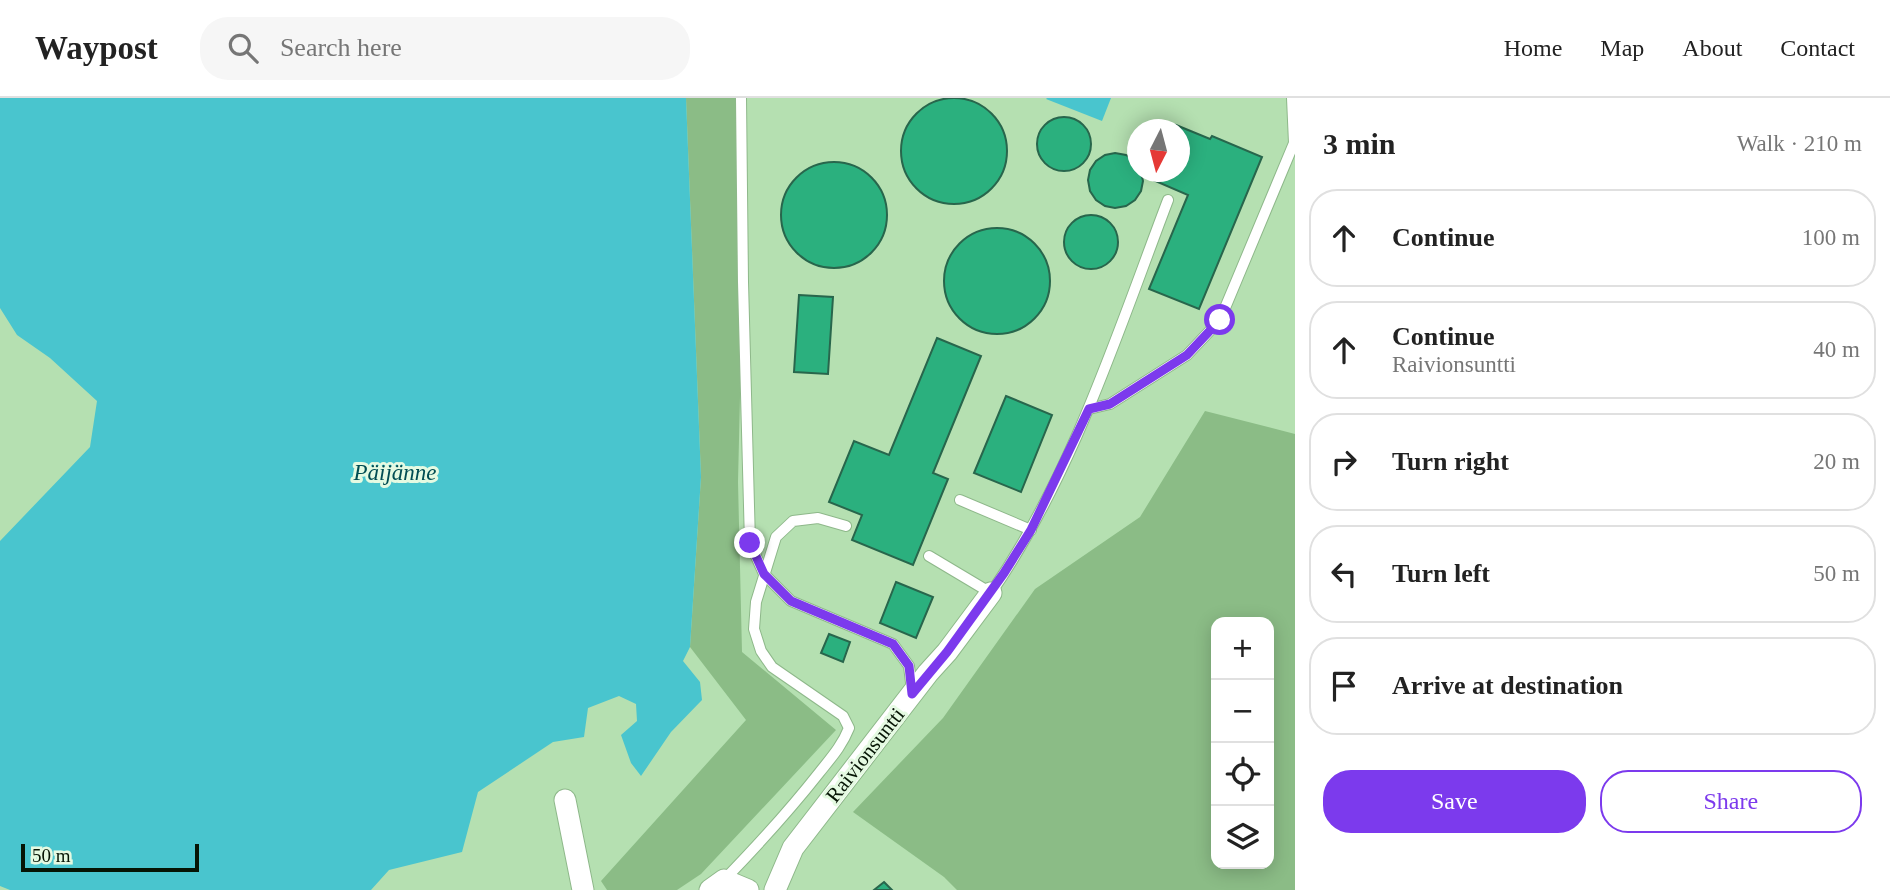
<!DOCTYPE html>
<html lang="en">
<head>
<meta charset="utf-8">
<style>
	body { margin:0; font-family:"Times New Roman",serif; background:#f6f6f6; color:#222 }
	.controls { position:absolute; right:21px; bottom:21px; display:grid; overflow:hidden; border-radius:14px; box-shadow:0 4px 18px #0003 }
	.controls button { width:63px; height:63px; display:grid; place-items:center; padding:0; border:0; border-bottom:2px solid #e0e0e0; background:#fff; color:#222; font:35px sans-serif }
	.compass { position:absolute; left:1127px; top:21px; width:63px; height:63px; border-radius:50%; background:#fff; box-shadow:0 4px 18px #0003; rotate:186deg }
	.scale { position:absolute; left:21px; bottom:18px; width:178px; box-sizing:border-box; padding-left:7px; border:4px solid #061505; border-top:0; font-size:19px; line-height:24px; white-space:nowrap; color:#061505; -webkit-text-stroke:5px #e5fae2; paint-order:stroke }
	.stop { position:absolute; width:21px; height:21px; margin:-16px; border:5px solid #7c3aed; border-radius:50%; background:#fff }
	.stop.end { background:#7c3aed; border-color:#fff; box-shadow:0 2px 7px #0008 }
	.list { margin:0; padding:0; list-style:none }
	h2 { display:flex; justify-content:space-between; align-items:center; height:91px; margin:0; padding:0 28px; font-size:30px }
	h2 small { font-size:23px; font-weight:400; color:#767676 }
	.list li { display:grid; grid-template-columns:46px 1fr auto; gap:21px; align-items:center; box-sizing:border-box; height:98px; margin:0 14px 14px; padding:0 14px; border:2px solid #e0e0e0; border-radius:28px }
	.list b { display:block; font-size:26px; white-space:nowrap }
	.list p { margin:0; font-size:23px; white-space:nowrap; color:#767676 }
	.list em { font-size:23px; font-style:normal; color:#767676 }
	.actions { display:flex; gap:14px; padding:21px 28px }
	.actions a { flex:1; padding:16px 0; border:2px solid #7c3aed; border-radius:28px; text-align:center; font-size:24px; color:#7c3aed }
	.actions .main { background:#7c3aed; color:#fff }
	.icon { flex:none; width:38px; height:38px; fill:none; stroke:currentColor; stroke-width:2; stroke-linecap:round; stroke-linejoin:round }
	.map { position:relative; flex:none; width:1295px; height:792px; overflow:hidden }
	header { display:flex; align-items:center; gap:42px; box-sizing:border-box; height:98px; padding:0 35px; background:#fff; border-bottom:2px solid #e0e0e0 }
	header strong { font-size:33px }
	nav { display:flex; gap:38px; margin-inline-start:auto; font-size:24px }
	.search { width:490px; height:63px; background:#f6f6f6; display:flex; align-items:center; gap:18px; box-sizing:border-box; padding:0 24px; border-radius:28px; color:#767676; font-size:26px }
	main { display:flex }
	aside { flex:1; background:#fff }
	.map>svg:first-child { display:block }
	.green { fill:#8bbc86; fill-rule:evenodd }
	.water { fill:#49c5ce }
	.building { fill:#2bb07e; stroke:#28664c; stroke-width:2 }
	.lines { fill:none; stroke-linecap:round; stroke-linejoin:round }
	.lane-casing { stroke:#8eb88a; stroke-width:12 }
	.street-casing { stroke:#8eb88a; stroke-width:23 }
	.lane { stroke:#fff; stroke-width:10 }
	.street { stroke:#fff; stroke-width:21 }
	.route { stroke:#7c3aed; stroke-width:9 }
	.labels { text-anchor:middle; stroke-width:6; stroke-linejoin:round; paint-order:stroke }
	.street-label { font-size:21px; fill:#061505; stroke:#e5fae2 }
	.water-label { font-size:23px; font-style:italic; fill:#004d53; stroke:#e5fae2 }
</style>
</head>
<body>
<header>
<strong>Waypost</strong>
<div class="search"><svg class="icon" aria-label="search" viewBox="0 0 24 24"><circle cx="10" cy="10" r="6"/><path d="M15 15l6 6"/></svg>Search here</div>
<nav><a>Home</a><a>Map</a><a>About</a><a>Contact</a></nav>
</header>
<main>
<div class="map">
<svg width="1295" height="792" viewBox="0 0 1295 792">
	<rect width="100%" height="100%" fill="#b5e0b1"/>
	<g class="green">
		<polygon points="686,0 747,0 738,384 742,554 836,632 701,776 677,792 607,792 601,783 746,622 690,549 701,379"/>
		<path d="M1205,313L1295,336V792H957L944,779L853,714L943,620L1035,491L1140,419ZM1216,524H1269V766H1216Z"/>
	</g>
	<g class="water">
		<polygon points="0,0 686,0 701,379 690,549 683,563 700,584 702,602 671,634 641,678 631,665 621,637 637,623 636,606 619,598 588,610 584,639 553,644 478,694 462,754 389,772 371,792 10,792 0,788 0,443 90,349 97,303 50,260 17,237 0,210"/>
		<polygon points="1047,0 1111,0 1102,23 1046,1"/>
	</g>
	<g class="building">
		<circle cx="954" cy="53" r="53"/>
		<circle cx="1064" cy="46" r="27"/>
		<polygon points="1176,27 1210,41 1212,38 1262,59 1199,211 1149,191 1188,97 1153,82 1156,74 1180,74 1180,32 1174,32"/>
		<polygon points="1115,55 1126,57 1135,63 1138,67 1138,74 1141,74 1143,83 1141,93 1135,102 1126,108 1115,110 1105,108 1096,102 1090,93 1088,82 1090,72 1096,63 1105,57"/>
		<circle cx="834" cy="117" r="53"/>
		<circle cx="1091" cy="144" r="27"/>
		<circle cx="997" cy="183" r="53"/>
		<polygon points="799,197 833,199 828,276 794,274"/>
		<polygon points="937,240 981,258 933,375 948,381 913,467 852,442 862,417 829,404 854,343 889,357"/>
		<polygon points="1006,298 1052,317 1021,394 974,375"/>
		<polygon points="896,484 933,499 916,540 880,525"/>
		<polygon points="829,536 850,544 843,564 821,555"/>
		<polygon points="884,784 892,792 874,792"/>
	</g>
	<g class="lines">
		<defs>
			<g id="lane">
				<polyline points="741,0 743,184 750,445 764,476 791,503 893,546 909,568 912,593"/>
				<polyline points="1089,311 1110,306 1187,257 1220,222 1294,45 1292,0"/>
				<polyline points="960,402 1031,432"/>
				<path d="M929,458L991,495C1073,376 1117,236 1168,102"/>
				<path d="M724,782C757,748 789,713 819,675C830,661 842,648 849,630L843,618L772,569L761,553L754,531L756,504L776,439L793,423L818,420L846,428"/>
			</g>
			<g id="street">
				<polyline points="565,702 583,792"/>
				<polyline points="710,792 724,782 748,792"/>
				<polyline points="775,792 793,750 928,575 947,554 991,495"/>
			</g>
		</defs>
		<use href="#lane" class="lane-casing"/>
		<use href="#street" class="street-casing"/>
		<use href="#lane" class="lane"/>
		<use href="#street" class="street"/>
	</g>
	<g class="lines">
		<polyline class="route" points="750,445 764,476 791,503 893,546 909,568 912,596 947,554 1004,475 1031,432 1089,311 1110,306 1187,257 1220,222"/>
	</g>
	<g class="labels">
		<g class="street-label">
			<text transform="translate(865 657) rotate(-52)" y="7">Raivionsuntti</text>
		</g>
		<g class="water-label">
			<text x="395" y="382">Päijänne</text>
		</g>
	</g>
</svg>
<div class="controls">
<button>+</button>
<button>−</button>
<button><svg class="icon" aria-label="locate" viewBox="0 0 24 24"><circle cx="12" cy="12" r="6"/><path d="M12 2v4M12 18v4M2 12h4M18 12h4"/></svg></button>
<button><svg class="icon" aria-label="layers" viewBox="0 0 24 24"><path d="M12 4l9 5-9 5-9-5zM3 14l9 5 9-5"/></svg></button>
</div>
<svg class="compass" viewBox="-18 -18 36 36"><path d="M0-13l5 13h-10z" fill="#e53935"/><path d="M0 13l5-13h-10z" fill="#767676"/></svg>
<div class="scale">50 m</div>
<div class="stop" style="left:1220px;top:222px"></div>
<div class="stop end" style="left:750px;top:445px"></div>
</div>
<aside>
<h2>3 min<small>Walk · 210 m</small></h2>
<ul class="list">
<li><svg class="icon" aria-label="ahead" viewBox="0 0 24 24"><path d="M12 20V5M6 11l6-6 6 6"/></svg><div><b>Continue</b></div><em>100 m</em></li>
<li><svg class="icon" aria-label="ahead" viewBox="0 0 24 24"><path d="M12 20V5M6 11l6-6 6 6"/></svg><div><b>Continue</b><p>Raivionsuntti</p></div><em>40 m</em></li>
<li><svg class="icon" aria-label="right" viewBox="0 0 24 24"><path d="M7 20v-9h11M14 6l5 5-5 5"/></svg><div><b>Turn right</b></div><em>20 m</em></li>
<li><svg class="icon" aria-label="left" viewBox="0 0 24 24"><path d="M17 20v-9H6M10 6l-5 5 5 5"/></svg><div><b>Turn left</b></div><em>50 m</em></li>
<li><svg class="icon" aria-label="arrive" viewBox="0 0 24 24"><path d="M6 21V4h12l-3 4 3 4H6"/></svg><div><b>Arrive at destination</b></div></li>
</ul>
<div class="actions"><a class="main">Save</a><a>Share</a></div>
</aside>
</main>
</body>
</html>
